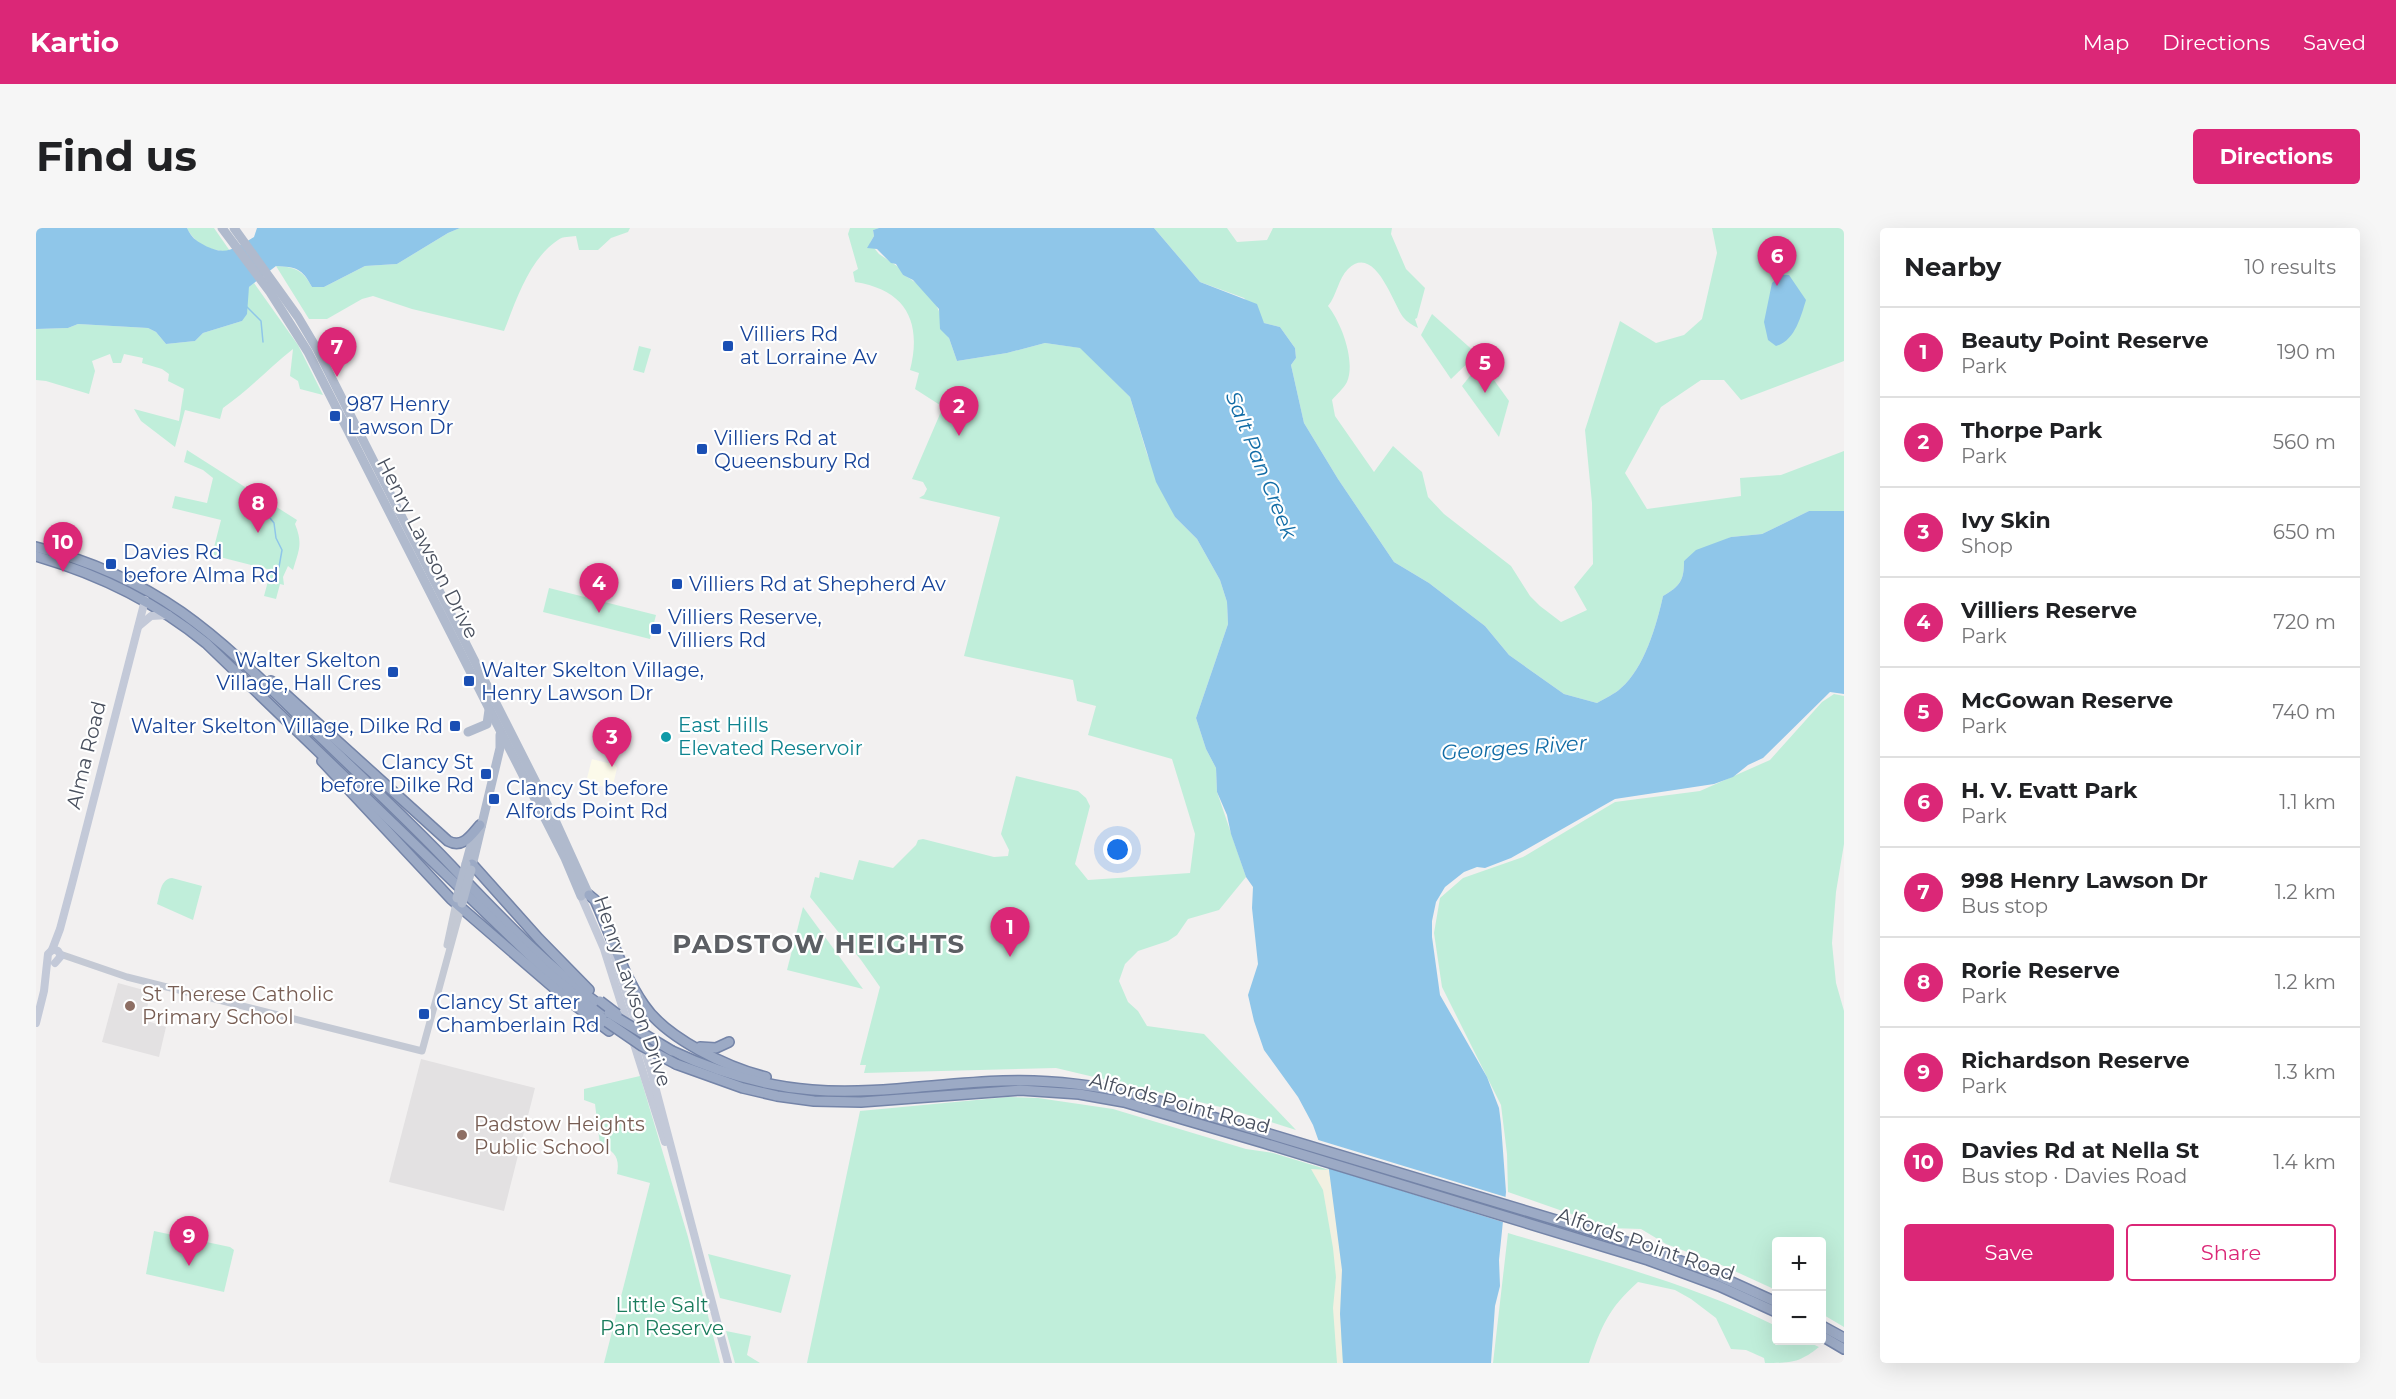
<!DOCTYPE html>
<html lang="en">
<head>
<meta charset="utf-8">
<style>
	body { margin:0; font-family:Montserrat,sans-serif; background:#f6f6f6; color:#202124 }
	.controls { position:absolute; right:18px; bottom:18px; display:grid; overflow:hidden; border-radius:6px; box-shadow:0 6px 24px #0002 }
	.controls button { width:54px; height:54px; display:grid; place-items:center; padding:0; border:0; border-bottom:2px solid #e0e0e0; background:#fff; color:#202124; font:30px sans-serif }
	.you { position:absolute; left:1082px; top:622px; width:21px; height:21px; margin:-15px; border:4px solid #fff; border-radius:50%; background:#1a73e8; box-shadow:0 0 0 9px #1a73e833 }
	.badge { display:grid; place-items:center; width:39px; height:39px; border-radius:50%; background:#db2777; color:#fff; font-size:20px; font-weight:700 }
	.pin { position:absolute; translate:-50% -50px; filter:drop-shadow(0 2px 3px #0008) }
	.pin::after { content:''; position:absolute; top:32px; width:21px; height:18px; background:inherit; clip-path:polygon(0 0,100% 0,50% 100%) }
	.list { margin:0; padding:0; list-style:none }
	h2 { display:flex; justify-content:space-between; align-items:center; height:78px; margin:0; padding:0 24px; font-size:26px }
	h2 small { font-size:20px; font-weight:400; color:#757577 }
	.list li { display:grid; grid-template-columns:39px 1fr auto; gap:18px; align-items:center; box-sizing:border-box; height:90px; padding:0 24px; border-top:2px solid #e0e0e0 }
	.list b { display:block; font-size:22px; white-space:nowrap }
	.list p { margin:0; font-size:20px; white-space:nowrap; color:#757577 }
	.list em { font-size:20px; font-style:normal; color:#757577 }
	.actions { display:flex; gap:12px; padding:18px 24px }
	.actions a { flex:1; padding:14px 0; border:2px solid #db2777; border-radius:6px; text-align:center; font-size:21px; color:#db2777 }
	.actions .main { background:#db2777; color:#fff }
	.map { position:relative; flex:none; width:1808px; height:1135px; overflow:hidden; border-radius:6px }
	header { display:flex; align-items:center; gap:36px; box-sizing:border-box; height:84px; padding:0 30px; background:#db2777; color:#fff }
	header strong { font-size:28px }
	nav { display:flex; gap:33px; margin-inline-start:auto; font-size:21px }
	.intro { display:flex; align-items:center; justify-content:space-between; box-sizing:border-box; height:144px; padding:0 36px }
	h1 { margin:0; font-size:42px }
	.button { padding:15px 27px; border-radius:6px; background:#db2777; color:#fff; font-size:21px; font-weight:700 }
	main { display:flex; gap:36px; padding:0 36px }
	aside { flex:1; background:#fff; border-radius:6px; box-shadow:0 6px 24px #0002 }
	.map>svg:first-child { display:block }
	.commercial { fill:#fcfaea }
	.education { fill:#e3e1e2 }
	.green { fill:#c0eeda }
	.sand { fill:#f2f0e1 }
	.water { fill:#8fc6e9 }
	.pier { fill:#f2f0f0 }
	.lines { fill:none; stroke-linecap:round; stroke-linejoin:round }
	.stream { stroke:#8fc6e9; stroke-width:1.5 }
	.trunk-casing { stroke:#7484a8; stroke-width:12 }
	.tertiary { stroke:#c4c9d4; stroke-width:7 }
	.secondary { stroke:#c3c9d8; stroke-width:8 }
	.primary { stroke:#b0bacd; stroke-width:9 }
	.trunk { stroke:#9caac5; stroke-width:9 }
	.trunk-bridge-casing { stroke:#7484a8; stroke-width:12; stroke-linecap:butt }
	.primary-bridge { stroke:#b0bacd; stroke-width:9 }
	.trunk-bridge { stroke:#9caac5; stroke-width:9 }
	.transit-dot { fill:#1a4fb4; stroke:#fff; stroke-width:2 }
	.culture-dot { fill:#0f9aa8; stroke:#fff; stroke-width:2 }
	.education-dot { fill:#8d6e63; stroke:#fff; stroke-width:2 }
	.labels { text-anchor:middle; stroke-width:4.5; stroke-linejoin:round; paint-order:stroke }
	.transit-label { font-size:20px; fill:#164399; stroke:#fff; text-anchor:start }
	.street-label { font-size:20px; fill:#484f5d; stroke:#fff }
	.culture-label { font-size:20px; fill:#0d838f; stroke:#fff; text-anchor:start }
	.education-label { font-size:20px; fill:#785e54; stroke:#fff; text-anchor:start }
	.park-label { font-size:20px; fill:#1a7c5d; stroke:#fff }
	.water-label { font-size:21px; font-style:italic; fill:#116ca6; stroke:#fff }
	.district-label { font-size:26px; font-weight:bold; letter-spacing:1.5px; fill:#5c5f64; stroke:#fff }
</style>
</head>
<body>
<header>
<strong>Kartio</strong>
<nav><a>Map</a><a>Directions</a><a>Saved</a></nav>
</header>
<div class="intro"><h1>Find us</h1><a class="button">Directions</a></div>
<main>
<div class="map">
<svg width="1808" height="1135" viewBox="0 0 1808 1135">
	<rect width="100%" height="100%" fill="#f2f0f0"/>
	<polygon class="commercial" points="556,531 579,537 581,540 576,561 550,554"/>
	<g class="education">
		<polygon points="82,755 115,764 108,792 130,799 123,829 66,814"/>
		<polygon points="385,831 499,860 468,983 353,954"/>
	</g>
	<g class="green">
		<path d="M151,0H178L194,23C176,24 159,17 151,0Z"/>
		<path d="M424,0H594L592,4L575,10L562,22H543L540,8C534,9 527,8 522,12C493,31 480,73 468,103L376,81L337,68L326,71L291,91H273L240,38C259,39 267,42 276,59H288L329,38L361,36L412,5Z"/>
		<path d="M814,0H843L837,2L838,8L834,15L843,26L864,40L867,47C883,54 910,79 904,98L913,110L921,133L971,125L1009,115L1045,120L1094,169L1111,226L1139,289L1161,311L1184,352L1191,374L1192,396L1160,490L1170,521L1180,540L1181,564L1210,649L1183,682L1152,691L1141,707L1132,713L1102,723L1089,736L1083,753L1092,774L1102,783L1111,798L1168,806L1260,902L1193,881L1020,840L828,845L830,837H824L844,759L825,732L774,669L779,649L783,650L784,644L817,652L823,632L857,640L880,617L882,612L887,611L958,629L972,628L973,622L965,606L980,548L1042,563L1050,570L1054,578L1039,636L1052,652L1154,645L1159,606L1136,531L1052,507L1060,478L1041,473L1037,452L928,428L964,289L883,270L888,267L891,261L887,254L876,251L907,179L879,161L883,145L874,142C886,95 871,62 819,54L817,44L822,41L812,6Z"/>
		<path d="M1118,0H1191L1201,14L1231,12L1237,0H1356L1355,6L1370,41L1389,60L1381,90L1379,91L1382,100C1376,97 1371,94 1367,89C1357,76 1339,15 1312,41C1302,51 1301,67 1292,78C1305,94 1320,133 1311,154C1308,160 1300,167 1296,172L1299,188L1338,244L1357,218L1386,244L1392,269L1408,286L1475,338L1494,368L1504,378L1525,394L1551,382L1538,359L1557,336L1556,275L1549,202L1584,93L1620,115L1648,107L1666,91L1681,25L1676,0H1808V133L1705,172L1688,152H1665L1625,179L1589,245L1611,281L1705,268L1704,250L1745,247L1808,223V283H1773L1726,306L1695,309L1648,333C1648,353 1644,358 1627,368C1621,396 1608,441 1585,460C1579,466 1569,470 1561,475L1528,466L1473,427L1449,398L1393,355L1358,334L1302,251L1268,195L1255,137L1260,130L1259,120L1244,99L1228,95L1208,70L1164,54Z"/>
		<path d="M218,55L262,117L287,167L264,161L262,153L254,148L257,121C233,140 213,162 187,180L184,191L149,182L139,219L105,193L98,181L143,193L148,161L132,153L133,146L126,141L106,135L107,130L88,126L85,135H77L74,126L56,133L59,143L53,166L10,153L0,152V101L32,100L42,96L112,100L120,104L130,116L159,113L167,105L206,93L213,59Z"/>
		<polygon points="1396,86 1441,126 1415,151 1385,107"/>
		<polygon points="603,118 615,121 608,145 597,142"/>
		<polygon points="1445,134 1473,173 1463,209 1426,158"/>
		<path d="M151,222L261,292L259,296C267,316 263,322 257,342L252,338L247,349L248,357L244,356L240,371L228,368L235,342L176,327L185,292L136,280L139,268L171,275L177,250L167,242L148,234Z"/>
		<polygon points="513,360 620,387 614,411 507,384"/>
		<polygon points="1798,466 1808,468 1808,616 1800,664 1796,715 1800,755 1808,783 1808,1099 1786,1086 1786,1014 1740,1014 1740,1062 1681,1035 1630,1016 1605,1001 1575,1000 1472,964 1471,926 1465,877 1406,759 1398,705 1404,670 1427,650 1487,629 1579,574 1664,563 1734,532 1786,474"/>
		<path d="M136,650L166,658L157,692L121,676C124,667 124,651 136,650Z"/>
		<polygon points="767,679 827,761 751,742"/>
		<path d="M604,848L652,1009L684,1135H568L614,955L581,946C584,930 579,923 564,917L559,876L548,872V861Z"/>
		<polygon points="972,869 1002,870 1077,881 1210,921 1237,925 1293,942 1304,1022 1307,1135 771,1135 824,883"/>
		<polygon points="118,1003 194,1019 198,1022 188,1064 110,1046"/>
		<path d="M1472,1005C1562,1032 1656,1056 1740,1098V1112L1770,1113L1783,1119C1763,1135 1755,1135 1729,1135L1728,1130L1710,1122L1695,1121L1680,1090L1655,1071L1639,1062L1602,1054C1572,1081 1566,1097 1553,1135H1457Z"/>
		<polygon points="672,1026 755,1047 745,1085 684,1070"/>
		<polygon points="690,1103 715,1108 711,1127 724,1135 699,1135"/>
	</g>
	<path class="sand" d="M1275,941L1293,942C1298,974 1305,1009 1306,1043C1306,1074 1304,1104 1307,1135H1301L1297,1080L1300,1049L1297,1020L1287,962Z"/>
	<g class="water">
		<path d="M0,0H151C156,10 159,12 168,17C190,29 199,20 218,9L221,0H424L412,5L361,36L329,38L288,59H276C266,40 260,39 240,38L213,59L211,86L206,93L167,105L159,113L130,116L120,104L112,100L42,96L32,100L0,101Z"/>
		<path d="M843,0H1118L1164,54L1221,76L1228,95L1244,99L1259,120L1260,130L1255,137L1268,195L1302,251L1358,334L1393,355L1449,398L1473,427L1528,466L1561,475C1569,470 1579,466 1585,460C1608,441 1621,396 1627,368C1644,358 1648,353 1648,333L1660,322L1695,309L1726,306L1773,283H1808V466L1794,464L1727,530L1712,537L1697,549L1678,556L1579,571L1475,630L1449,640L1441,639L1428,644L1409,659L1400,674L1396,693V709L1404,767L1451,849L1463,880L1465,896L1470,964L1463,1032L1464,1058L1459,1078L1455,1135H1307L1304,1086L1306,1042L1293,942L1277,897L1262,869L1228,822L1218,793L1212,767L1222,736L1216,680L1217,659L1210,649L1195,606L1191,587L1181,564L1180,540L1170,521L1160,490L1192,396L1191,374L1184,352L1161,311L1139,289L1120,254L1094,169L1044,120L1009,115L971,125L921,133L913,110L904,101L903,81L877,52L867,47L860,36L855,35L841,21L831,20L838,8L837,2Z"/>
		<path d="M1746,47H1753L1770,72C1765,88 1759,113 1740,118L1732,112L1728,94L1736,55Z"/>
	</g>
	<polygon class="pier" points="1279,911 1473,970 1470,995 1289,939"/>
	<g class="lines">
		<g class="stream">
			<polyline points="211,79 225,93 227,114"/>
			<polyline points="222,271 231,278 230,285 238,295 240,310 246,322 243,339"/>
		</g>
		<defs>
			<g id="trunk">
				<path d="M0,319C124,350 182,409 270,495C314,538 360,581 403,625C455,679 508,737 569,781"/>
				<path d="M0,328C62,346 120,374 170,415L509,742L571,794"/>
				<path d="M235,453L412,613C427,621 435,607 444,597"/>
				<polyline points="286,533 415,671 532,772 573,803"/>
				<polyline points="436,636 503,711 553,762"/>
				<path d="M553,667L559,672C575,707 586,745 608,777C630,810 692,840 730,849"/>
				<polyline points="664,819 680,820 693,814"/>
				<path d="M636,823C681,844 727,858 776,862C840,867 903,855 967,853C1013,851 1058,857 1103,867L1570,1007L1667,1041L1740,1074"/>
				<polyline points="640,836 707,860 741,868 778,873 825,874 984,862 1043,866 1088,874 1228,915 1612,1032 1683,1058 1740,1084"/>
				<polyline points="1786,1098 1808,1110"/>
				<polyline points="1786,1108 1808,1121"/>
			</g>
		</defs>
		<use href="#trunk" class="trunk-casing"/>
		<g class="tertiary">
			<polyline points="411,717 420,675"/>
			<polyline points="24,726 91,749 386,823 425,680"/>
		</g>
		<g class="secondary">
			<polyline points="103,398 115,388 132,387"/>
			<polyline points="545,668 568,721 629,914"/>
			<polyline points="16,722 24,701 36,656 109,372"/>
			<polyline points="578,727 615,843 692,1135"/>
			<polyline points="0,795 8,763 12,726 17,721 22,723 25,728 19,735"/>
		</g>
		<g class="primary">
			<polyline points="186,0 234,64 272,124 529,630 545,668"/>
			<polyline points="198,0 262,89 281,121 519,592 553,667"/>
			<polyline points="432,504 451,496 453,482"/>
			<polyline points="430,636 437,610"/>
			<polyline points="435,642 464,520 464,507"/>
		</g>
		<use href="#trunk" class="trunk"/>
		<defs>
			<g id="trunk-bridge">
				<polyline points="564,773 581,786"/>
				<polyline points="573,785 636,823"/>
				<polyline points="571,794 606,818 640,836"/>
			</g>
		</defs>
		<use href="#trunk-bridge" class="trunk-bridge-casing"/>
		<g class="primary-bridge">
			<polyline points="421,670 430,636"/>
			<polyline points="426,675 435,642"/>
		</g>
		<use href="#trunk-bridge" class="trunk-bridge"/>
	</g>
	<g class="transit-dot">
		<rect x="686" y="112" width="12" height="12" rx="3"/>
		<rect x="293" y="182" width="12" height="12" rx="3"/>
		<rect x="660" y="215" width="12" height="12" rx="3"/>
		<rect x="69" y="330" width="12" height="12" rx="3"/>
		<rect x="635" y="350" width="12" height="12" rx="3"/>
		<rect x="614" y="395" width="12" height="12" rx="3"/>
		<rect x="351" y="438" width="12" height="12" rx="3"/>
		<rect x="427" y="447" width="12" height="12" rx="3"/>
		<rect x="413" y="492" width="12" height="12" rx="3"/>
		<rect x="444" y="540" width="12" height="12" rx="3"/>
		<rect x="452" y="565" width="12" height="12" rx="3"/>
		<rect x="382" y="780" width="12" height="12" rx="3"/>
	</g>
	<circle class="culture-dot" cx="630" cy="509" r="6"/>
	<g class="education-dot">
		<circle cx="94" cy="778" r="6"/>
		<circle cx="426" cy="907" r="6"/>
	</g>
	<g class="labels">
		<g class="transit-label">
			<text x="704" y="113">Villiers Rd<tspan x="704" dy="23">at Lorraine Av</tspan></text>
			<text x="311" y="183">987 Henry<tspan x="311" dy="23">Lawson Dr</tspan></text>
			<text x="678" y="217">Villiers Rd at<tspan x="678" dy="23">Queensbury Rd</tspan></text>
			<text x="87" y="331">Davies Rd<tspan x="87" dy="23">before Alma Rd</tspan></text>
			<text x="653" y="363">Villiers Rd at Shepherd Av</text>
			<text x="632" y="396">Villiers Reserve,<tspan x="632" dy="23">Villiers Rd</tspan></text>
			<text x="345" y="439" text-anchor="end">Walter Skelton<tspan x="345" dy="23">Village, Hall Cres</tspan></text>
			<text x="445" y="449">Walter Skelton Village,<tspan x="445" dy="23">Henry Lawson Dr</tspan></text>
			<text x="407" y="505" text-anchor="end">Walter Skelton Village, Dilke Rd</text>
			<text x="438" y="541" text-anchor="end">Clancy St<tspan x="438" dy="23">before Dilke Rd</tspan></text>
			<text x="470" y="567">Clancy St before<tspan x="470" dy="23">Alfords Point Rd</tspan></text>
			<text x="400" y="781">Clancy St after<tspan x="400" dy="23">Chamberlain Rd</tspan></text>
		</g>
		<g class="street-label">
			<text transform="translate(392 320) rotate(63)" y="7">Henry Lawson Drive</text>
			<text transform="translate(50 527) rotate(-76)" y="7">Alma Road</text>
			<text transform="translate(597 763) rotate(71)" y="7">Henry Lawson Drive</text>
			<text transform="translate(1144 875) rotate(15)" y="7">Alfords Point Road</text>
			<text transform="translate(1610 1016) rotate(19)" y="7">Alfords Point Road</text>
		</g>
		<g class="culture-label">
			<text x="642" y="504">East Hills<tspan x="642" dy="23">Elevated Reservoir</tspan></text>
		</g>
		<g class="education-label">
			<text x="106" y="773">St Therese Catholic<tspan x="106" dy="23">Primary School</tspan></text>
			<text x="438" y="903">Padstow Heights<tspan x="438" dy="23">Public School</tspan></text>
		</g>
		<g class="park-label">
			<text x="626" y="1084">Little Salt<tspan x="626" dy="23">Pan Reserve</tspan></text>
		</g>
		<g class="water-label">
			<text transform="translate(1225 237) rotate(68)" y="7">Salt Pan Creek</text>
			<text transform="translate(1478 520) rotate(-4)" y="7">Georges River</text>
		</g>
		<g class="district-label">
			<text x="783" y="725">PADSTOW HEIGHTS</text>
		</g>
	</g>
</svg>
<div class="controls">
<button>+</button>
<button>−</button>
</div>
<div class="you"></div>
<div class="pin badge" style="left:974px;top:729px">1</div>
<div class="pin badge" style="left:923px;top:208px">2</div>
<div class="pin badge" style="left:576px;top:539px">3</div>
<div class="pin badge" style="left:563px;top:385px">4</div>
<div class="pin badge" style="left:1449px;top:165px">5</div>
<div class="pin badge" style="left:1741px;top:58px">6</div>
<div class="pin badge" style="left:301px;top:149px">7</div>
<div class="pin badge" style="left:222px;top:305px">8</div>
<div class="pin badge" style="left:153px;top:1038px">9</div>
<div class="pin badge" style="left:27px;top:344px">10</div>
</div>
<aside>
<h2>Nearby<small>10 results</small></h2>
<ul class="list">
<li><span class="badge">1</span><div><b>Beauty Point Reserve</b><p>Park</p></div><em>190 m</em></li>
<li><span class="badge">2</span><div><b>Thorpe Park</b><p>Park</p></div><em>560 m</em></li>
<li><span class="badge">3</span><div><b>Ivy Skin</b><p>Shop</p></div><em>650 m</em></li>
<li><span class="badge">4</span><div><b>Villiers Reserve</b><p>Park</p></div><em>720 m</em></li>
<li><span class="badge">5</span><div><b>McGowan Reserve</b><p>Park</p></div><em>740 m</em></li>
<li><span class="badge">6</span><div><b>H. V. Evatt Park</b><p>Park</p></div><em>1.1 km</em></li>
<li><span class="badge">7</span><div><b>998 Henry Lawson Dr</b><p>Bus stop</p></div><em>1.2 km</em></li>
<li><span class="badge">8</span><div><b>Rorie Reserve</b><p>Park</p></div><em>1.2 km</em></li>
<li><span class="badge">9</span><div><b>Richardson Reserve</b><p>Park</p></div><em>1.3 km</em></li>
<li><span class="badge">10</span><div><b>Davies Rd at Nella St</b><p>Bus stop · Davies Road</p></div><em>1.4 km</em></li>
</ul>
<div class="actions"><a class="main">Save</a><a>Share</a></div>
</aside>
</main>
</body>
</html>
